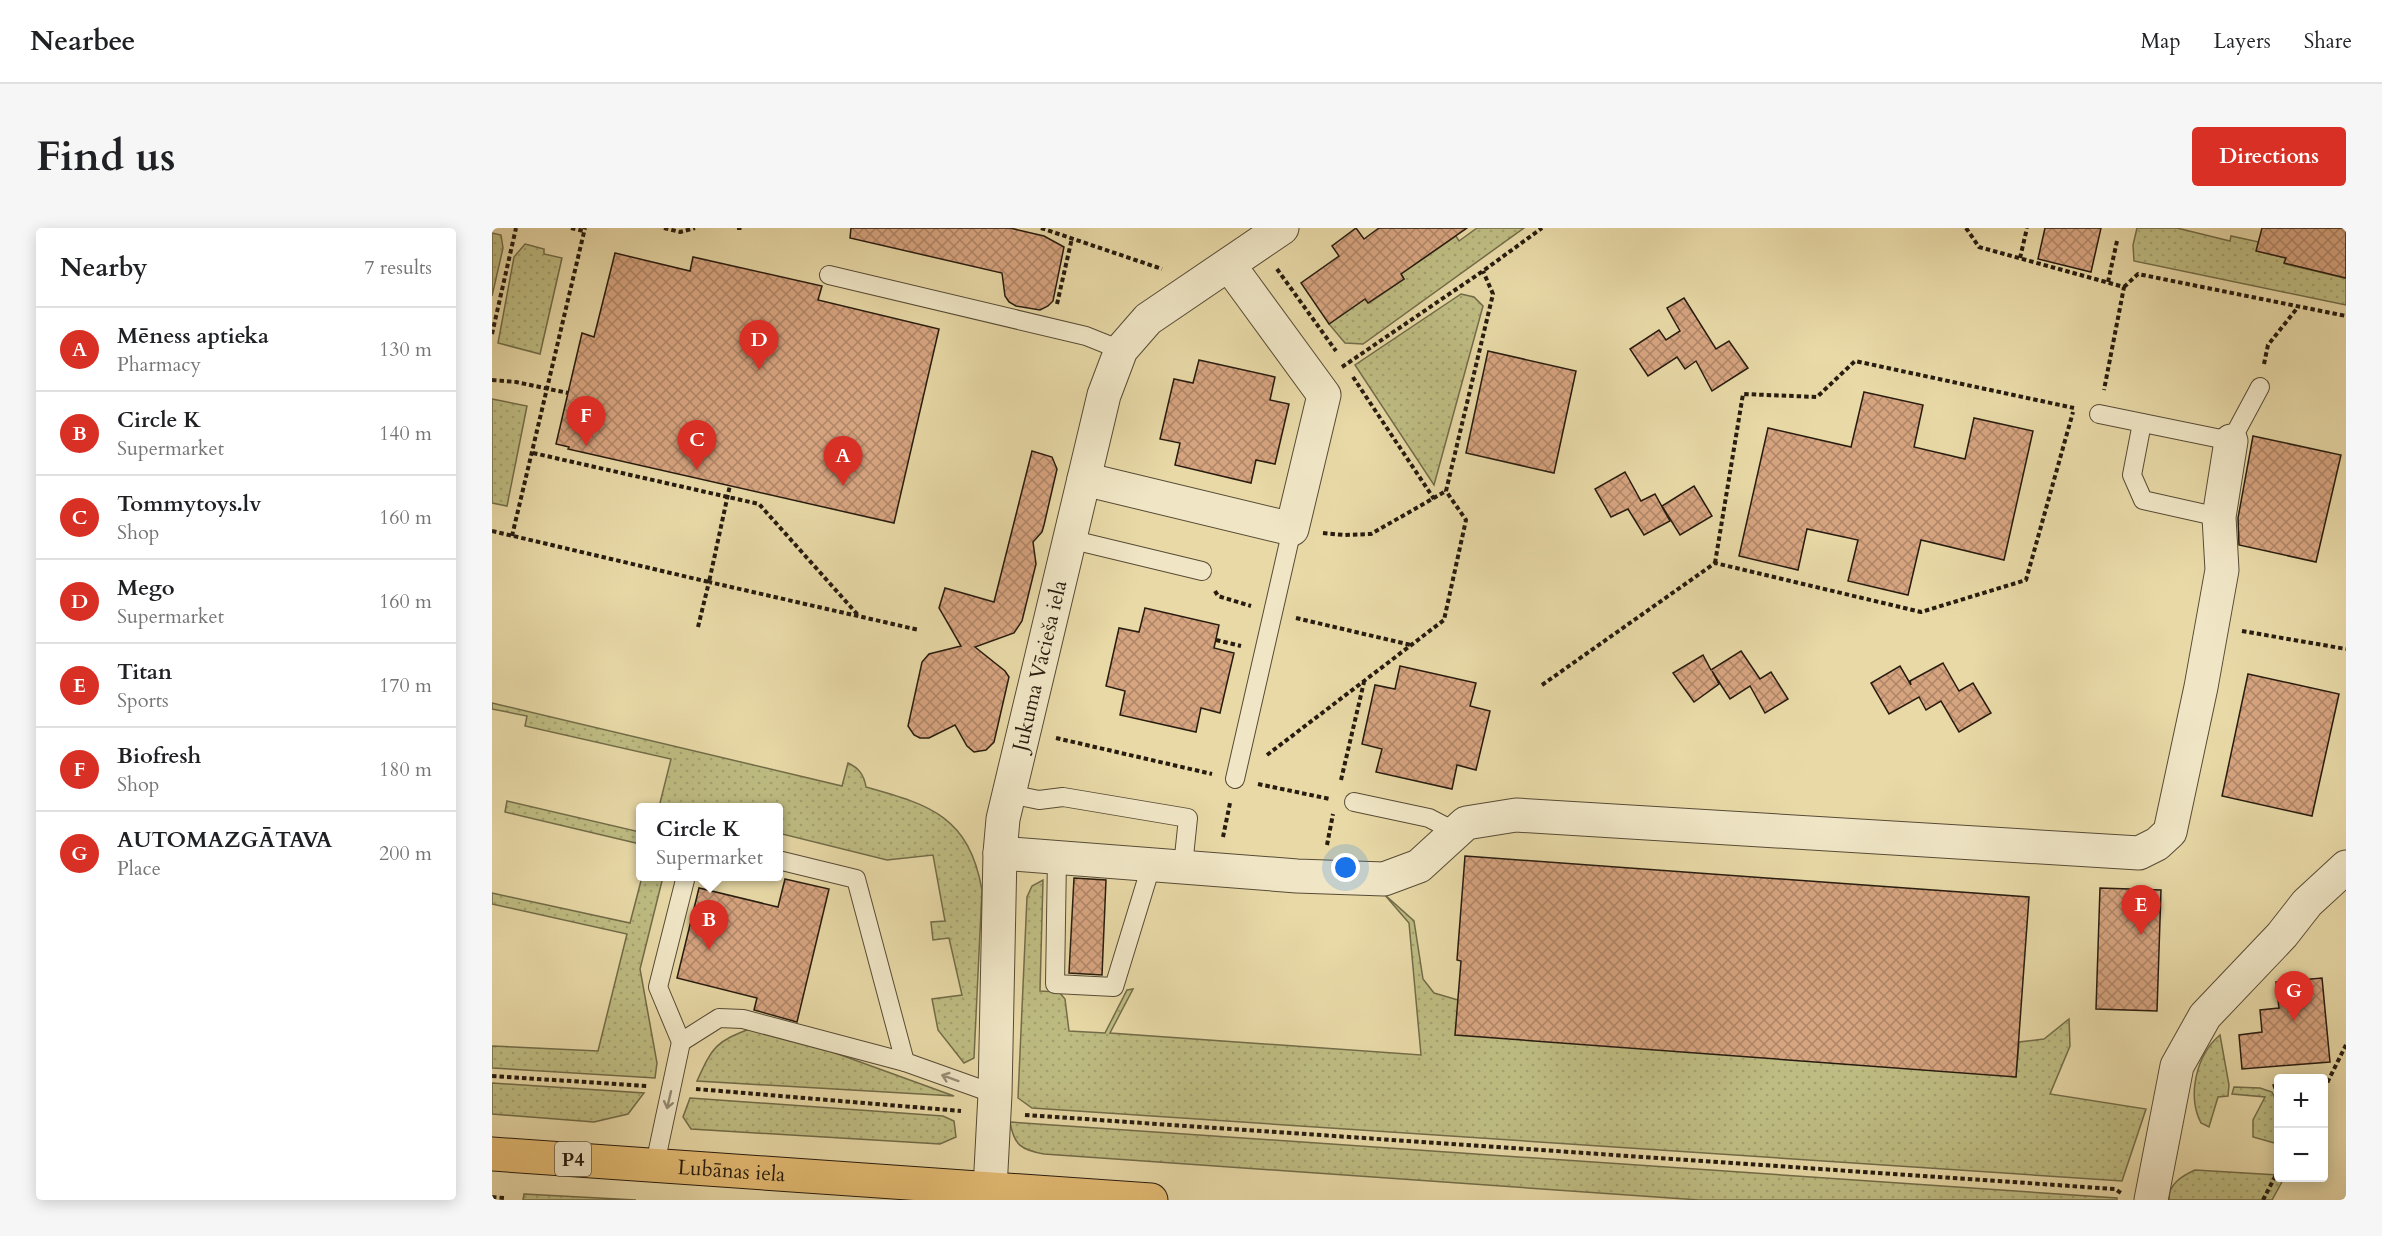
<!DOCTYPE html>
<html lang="en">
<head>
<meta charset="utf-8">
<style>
	body { margin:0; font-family:Cardo,serif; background:#f6f6f6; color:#202124 }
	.controls { position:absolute; right:18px; bottom:18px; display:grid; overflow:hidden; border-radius:6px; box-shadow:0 3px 15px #0003 }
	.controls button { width:54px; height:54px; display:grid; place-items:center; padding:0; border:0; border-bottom:2px solid #e0e0e0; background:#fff; color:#202124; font:30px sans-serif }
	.you { position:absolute; left:854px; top:640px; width:21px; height:21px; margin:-15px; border:4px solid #fff; border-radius:50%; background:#1a73e8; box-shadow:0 0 0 9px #1a73e833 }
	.badge { display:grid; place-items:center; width:39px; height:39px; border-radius:50%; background:#d93025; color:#fff; font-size:20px; font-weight:700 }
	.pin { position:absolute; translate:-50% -50px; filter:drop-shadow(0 2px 3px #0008) }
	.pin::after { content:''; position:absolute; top:32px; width:21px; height:18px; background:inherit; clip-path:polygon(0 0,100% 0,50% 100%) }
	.popup { position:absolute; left:144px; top:575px; width:147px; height:78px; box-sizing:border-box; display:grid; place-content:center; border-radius:6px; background:#fff; filter:drop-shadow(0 2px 4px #0005); font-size:20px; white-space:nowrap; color:#757577 }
	.popup b { font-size:22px; color:#202124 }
	.popup::after { content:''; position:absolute; left:50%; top:100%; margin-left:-12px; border:12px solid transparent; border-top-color:#fff }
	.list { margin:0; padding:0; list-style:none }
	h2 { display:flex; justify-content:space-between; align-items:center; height:78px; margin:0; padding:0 24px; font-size:26px }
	h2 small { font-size:20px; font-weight:400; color:#757577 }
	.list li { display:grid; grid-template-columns:39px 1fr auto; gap:18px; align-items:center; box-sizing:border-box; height:84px; padding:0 24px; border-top:2px solid #e0e0e0 }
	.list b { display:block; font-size:22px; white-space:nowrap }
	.list p { margin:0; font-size:20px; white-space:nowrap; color:#757577 }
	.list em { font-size:20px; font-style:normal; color:#757577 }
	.map { position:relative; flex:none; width:1854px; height:972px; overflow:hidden; border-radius:6px }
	header { display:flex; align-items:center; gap:36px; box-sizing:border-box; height:84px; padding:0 30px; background:#fff; border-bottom:2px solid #e0e0e0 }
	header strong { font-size:28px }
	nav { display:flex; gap:33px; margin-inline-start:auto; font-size:21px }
	.intro { display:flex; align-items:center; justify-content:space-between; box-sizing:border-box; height:144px; padding:0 36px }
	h1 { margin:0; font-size:42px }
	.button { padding:15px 27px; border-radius:6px; background:#d93025; color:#fff; font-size:21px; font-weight:700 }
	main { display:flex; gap:36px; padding:0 36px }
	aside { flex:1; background:#fff; border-radius:6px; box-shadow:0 3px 15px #0003 }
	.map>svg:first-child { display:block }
	.grass { fill:url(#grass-dots); stroke:#726c48; stroke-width:1.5 }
	.building { fill:url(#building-cross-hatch); stroke:#271c0f; stroke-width:1.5 }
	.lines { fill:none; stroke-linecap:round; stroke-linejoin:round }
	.service-casing { stroke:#574b35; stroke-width:20 }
	.minor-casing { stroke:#574b35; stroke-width:35 }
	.primary-casing { stroke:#271c0f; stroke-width:35 }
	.path { stroke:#271c0f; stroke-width:4; stroke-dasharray:4.5 3; stroke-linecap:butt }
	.service { stroke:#f0e6c6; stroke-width:18 }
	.minor { stroke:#f0e6c6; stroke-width:33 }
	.primary { stroke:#e4bc74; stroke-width:33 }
	.oneway { stroke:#968b74 }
	.labels { text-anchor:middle; stroke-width:4.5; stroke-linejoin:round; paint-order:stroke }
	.shield { fill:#f0e6c6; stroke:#635946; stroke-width:1.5 }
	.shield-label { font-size:20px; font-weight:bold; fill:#271c0f }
	.street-label { font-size:21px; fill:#271c0f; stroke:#f0e6c6 }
</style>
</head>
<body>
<header>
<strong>Nearbee</strong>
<nav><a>Map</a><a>Layers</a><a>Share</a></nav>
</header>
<div class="intro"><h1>Find us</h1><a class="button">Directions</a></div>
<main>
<aside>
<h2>Nearby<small>7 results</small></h2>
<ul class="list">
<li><span class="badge">A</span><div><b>Mēness aptieka</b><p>Pharmacy</p></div><em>130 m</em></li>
<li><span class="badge">B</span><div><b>Circle K</b><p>Supermarket</p></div><em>140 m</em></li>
<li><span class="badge">C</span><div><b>Tommytoys.lv</b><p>Shop</p></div><em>160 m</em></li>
<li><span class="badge">D</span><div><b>Mego</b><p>Supermarket</p></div><em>160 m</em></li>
<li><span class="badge">E</span><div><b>Titan</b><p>Sports</p></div><em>170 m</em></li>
<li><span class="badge">F</span><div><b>Biofresh</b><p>Shop</p></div><em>180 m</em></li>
<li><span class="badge">G</span><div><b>AUTOMAZGĀTAVA</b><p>Place</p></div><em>200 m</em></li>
</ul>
</aside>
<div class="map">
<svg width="1854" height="972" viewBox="0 0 1854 972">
	<defs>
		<pattern id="grass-dots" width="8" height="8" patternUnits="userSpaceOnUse" patternTransform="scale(1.5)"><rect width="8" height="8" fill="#bebc82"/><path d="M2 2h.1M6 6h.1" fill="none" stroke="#a3a16f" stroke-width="1.8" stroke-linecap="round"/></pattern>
		<pattern id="building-cross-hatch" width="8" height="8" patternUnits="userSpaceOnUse" patternTransform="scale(1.5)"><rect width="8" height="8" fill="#d7a480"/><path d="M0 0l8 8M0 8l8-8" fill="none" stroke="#ae8567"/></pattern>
	</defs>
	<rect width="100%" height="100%" fill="#e8d9a7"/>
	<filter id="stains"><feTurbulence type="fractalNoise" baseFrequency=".00333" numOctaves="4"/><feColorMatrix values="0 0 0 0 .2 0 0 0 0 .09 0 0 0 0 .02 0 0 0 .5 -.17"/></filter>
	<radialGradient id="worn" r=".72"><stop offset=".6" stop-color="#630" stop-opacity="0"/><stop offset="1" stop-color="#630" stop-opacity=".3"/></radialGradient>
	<g class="grass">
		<polygon points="985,0 1032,0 871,116 853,115 837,96 873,71 877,75 912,51 909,46 964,8 967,13"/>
		<polygon points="1645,0 1685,0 1738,13 1739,8 1767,14 1765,23 1794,30 1793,36 1853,50 1854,47 1854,77 1642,33 1641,17"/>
		<polygon points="0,5 9,7 11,20 0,68"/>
		<polygon points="33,16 52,21 52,26 70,30 48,126 6,115 22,29"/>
		<polygon points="969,66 982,69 991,78 942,257 863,137"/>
		<polygon points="0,171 35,178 15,278 0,275"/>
		<path d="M0,475L350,558L356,535C367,540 372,547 374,559C439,577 477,589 490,662L482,830L472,835L446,802L440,771L470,767L457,710L441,712L439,694L453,693L441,627L395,632L286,605V580L167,579L179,531L33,498L35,488L0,481Z"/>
		<polygon points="15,573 148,604 148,616 13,584"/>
		<polygon points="150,649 171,649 148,741 165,835 163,850 0,840 0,818 106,823 135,706 0,676 0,665 138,695"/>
		<polygon points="551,652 548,763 567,764 573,771 577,803 613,805 635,762 641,761 618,805 929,827 917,695 892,666 922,693 931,751 942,765 966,772 1524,849 1527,814 1552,811 1577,791 1578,818 1558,866 1654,881 1630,953 540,880 526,870 535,669 540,658"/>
		<path d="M260,800L288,805L462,868L205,853C221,818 223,814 260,800Z"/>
		<path d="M1728,807L1737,857L1736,868L1726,869L1717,899L1709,895C1695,868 1704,827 1728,807Z"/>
		<polygon points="0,855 152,865 136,886 102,894 0,886"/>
		<polygon points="1742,859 1768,860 1780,864 1786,877 1786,916 1761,909 1761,892 1773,869 1740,866"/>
		<polygon points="198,870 451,888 462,893 464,909 448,916 199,901 191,889"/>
		<path d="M518,894L1625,970V972H1207L552,926C529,922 522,917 518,894Z"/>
		<path d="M1703,942L1786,947V950H1792L1780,972H1677C1676,956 1690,948 1703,942Z"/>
		<polygon points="32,966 144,972 31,972"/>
	</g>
	<g class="building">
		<polygon points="359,0 518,0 552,8 572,19 561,73 556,78 548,82 524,78 517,74 513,68 510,45 358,10"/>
		<polygon points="864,0 872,11 887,0 975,0 909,46 912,51 876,75 873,71 837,96 809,55 847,28 840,18"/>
		<polygon points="1553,0 1609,0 1599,44 1546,31"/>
		<polygon points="1770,0 1854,0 1854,50 1792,35 1794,30 1764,23"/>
		<polygon points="123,25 198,43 201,29 330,58 326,72 447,101 402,295 76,221 77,219 64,216 90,105 102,109"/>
		<polygon points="1192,70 1224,121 1237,113 1256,140 1220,163 1204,133 1193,141 1185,129 1156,148 1138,121 1167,102 1174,112 1188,103 1175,80"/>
		<polygon points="996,123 1084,143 1062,245 974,225"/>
		<polygon points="707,132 783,149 778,172 797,176 783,236 764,232 759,255 683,237 688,215 668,211 682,151 701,155"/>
		<polygon points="1372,164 1431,177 1422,219 1473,231 1482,190 1541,203 1512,332 1429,312 1416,367 1356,353 1366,312 1315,301 1306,342 1247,328 1276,200 1359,219"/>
		<polygon points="1761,208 1849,227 1824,334 1747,317 1746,290"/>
		<polygon points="540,223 560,229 565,241 552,297 550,304 541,314 544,336 530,393 522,405 483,419 513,443 517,449 502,514 494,522 482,524 475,518 463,497 437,510 428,510 422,507 416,498 430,434 437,426 469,418 447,380 453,360 502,374"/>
		<polygon points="1133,244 1149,273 1163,266 1178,293 1152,307 1136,281 1119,289 1103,261"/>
		<polygon points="1202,258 1220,288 1188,307 1170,278"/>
		<polygon points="653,380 727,397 722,420 742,425 728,485 709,480 704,504 628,487 633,463 614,458 627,400 647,404"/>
		<polygon points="1249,423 1268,451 1279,444 1296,471 1273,485 1258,458 1238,471 1220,443 1227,456 1202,474 1181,445 1211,427 1219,442"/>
		<polygon points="1451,435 1467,463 1481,455 1499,485 1467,504 1449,473 1434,482 1427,469 1397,486 1379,455 1408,438 1419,457 1418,453"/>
		<polygon points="908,438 984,455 978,478 998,483 984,542 965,537 960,561 884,544 890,521 870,516 883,457 903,461"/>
		<polygon points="1756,446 1847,466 1820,588 1730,568"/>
		<polygon points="973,628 1537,669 1524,849 963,807 969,733 965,732"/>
		<polygon points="582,650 614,652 610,747 577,745"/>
		<polygon points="293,651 337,661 305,794 262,782 265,770 185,750 207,660 286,679"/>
		<polygon points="1608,660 1669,662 1665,783 1604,781"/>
		<polygon points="1830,750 1838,834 1750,841 1747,807 1770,804 1768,782 1787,780 1784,754"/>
	</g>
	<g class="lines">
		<defs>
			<g id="service">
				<polyline points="337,47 594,108 629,122"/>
				<polyline points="1607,186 1739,213 1768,159"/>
				<polyline points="1650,195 1640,247 1651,272 1727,289"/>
				<polyline points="577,311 710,343"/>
				<polyline points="743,551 800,301"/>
				<polyline points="517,566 547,572 571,569 696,590 691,638"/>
				<polyline points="862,574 937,590 964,604"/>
				<polyline points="565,629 563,756 622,759 660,635"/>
				<polyline points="286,632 364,651 413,834"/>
				<polyline points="189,814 227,790 251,791 413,834 503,866"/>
				<polyline points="163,936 189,814 166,759 194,648"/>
			</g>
			<g id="minor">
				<polyline points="592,251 800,301 832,167 737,37"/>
				<polyline points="508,625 805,648 892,651 927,638 974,595 1024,587 1647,625 1665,616 1678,604 1709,459 1730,342 1727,289 1739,213"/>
				<path id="s1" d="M498,961L503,866L508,625L511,591L612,167L629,122L656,91L790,0"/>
				<polyline points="1659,972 1685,838 1713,788 1790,707 1815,675 1854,639"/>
			</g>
			<g id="primary">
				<path id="s2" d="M0,926L659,972"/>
			</g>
		</defs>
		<use href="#service" class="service-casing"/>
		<use href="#minor" class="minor-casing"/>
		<use href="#primary" class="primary-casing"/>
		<g class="path">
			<polyline points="79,0 92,3"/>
			<polyline points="172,0 188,4 203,0"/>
			<polyline points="245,0 252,0"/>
			<polyline points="549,0 670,41"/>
			<polyline points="1474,0 1487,19 1632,59 1612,162"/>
			<polyline points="1528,30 1535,0"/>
			<polyline points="785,41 844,123"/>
			<polyline points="1616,54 1625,13"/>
			<polyline points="1632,59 1646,46 1854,88"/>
			<polyline points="565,76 580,10"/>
			<polyline points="0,106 24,0"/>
			<polyline points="1772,136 1776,117 1806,79"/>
			<polyline points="850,139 991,43 1050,0"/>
			<polyline points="861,149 942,271"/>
			<polyline points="0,152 24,154 76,165"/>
			<polyline points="41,225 267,276 366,387"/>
			<polyline points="0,303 217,354 238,257"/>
			<polyline points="831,305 852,307 879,306 954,263"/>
			<polyline points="20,308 93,0"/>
			<polyline points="1223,335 1251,166 1325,169 1363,133 1582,180"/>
			<polyline points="723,363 726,368 759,378"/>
			<polyline points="804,390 919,417"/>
			<polyline points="206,399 217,354 427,402"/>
			<polyline points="1750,403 1854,421"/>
			<polyline points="724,412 749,418"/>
			<polyline points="1050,457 1223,335 1429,384 1534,352 1581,184"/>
			<polyline points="564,510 720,546"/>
			<polyline points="775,527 952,392 974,292 954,263 1001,66 991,43"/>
			<polyline points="849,552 872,454"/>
			<polyline points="766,556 838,571"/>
			<polyline points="731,609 738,575"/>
			<polyline points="835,617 841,586"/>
			<polyline points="0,848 155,858"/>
			<polyline points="1782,856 1786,869"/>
			<polyline points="204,861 469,883"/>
			<polyline points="1832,861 1854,817"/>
			<polyline points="533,887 1623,961 1629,965"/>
			<polyline points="0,969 12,970 13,972"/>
			<polyline points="1771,972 1786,943"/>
		</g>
		<use href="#service" class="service"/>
		<use href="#minor" class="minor"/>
		<use href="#primary" class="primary"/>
	</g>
	<defs><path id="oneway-shaft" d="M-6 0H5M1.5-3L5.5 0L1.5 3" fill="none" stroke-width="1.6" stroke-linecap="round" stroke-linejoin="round" transform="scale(1.5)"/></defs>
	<g class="oneway">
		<use href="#oneway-shaft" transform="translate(458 850) rotate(-160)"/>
		<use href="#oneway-shaft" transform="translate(177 872) rotate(103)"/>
	</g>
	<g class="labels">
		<rect class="shield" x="63" y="914" width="36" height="34" rx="4.5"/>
		<g class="shield-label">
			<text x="81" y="938">P4</text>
		</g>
		<g class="street-label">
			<text dy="7" stroke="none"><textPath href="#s1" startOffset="528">Jukuma Vācieša iela</textPath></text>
			<text dy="7" stroke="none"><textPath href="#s2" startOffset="240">Lubānas iela</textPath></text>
		</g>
	</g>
	<rect width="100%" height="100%" filter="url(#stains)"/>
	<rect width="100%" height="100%" fill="url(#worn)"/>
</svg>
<div class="controls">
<button>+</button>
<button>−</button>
</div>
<div class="you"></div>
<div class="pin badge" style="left:351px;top:258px">A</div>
<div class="pin badge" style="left:217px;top:722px">B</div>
<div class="popup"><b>Circle K</b>Supermarket</div>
<div class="pin badge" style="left:205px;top:242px">C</div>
<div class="pin badge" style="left:267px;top:142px">D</div>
<div class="pin badge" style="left:1649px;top:707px">E</div>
<div class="pin badge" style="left:94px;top:218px">F</div>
<div class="pin badge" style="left:1802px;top:793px">G</div>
</div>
</main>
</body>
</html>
